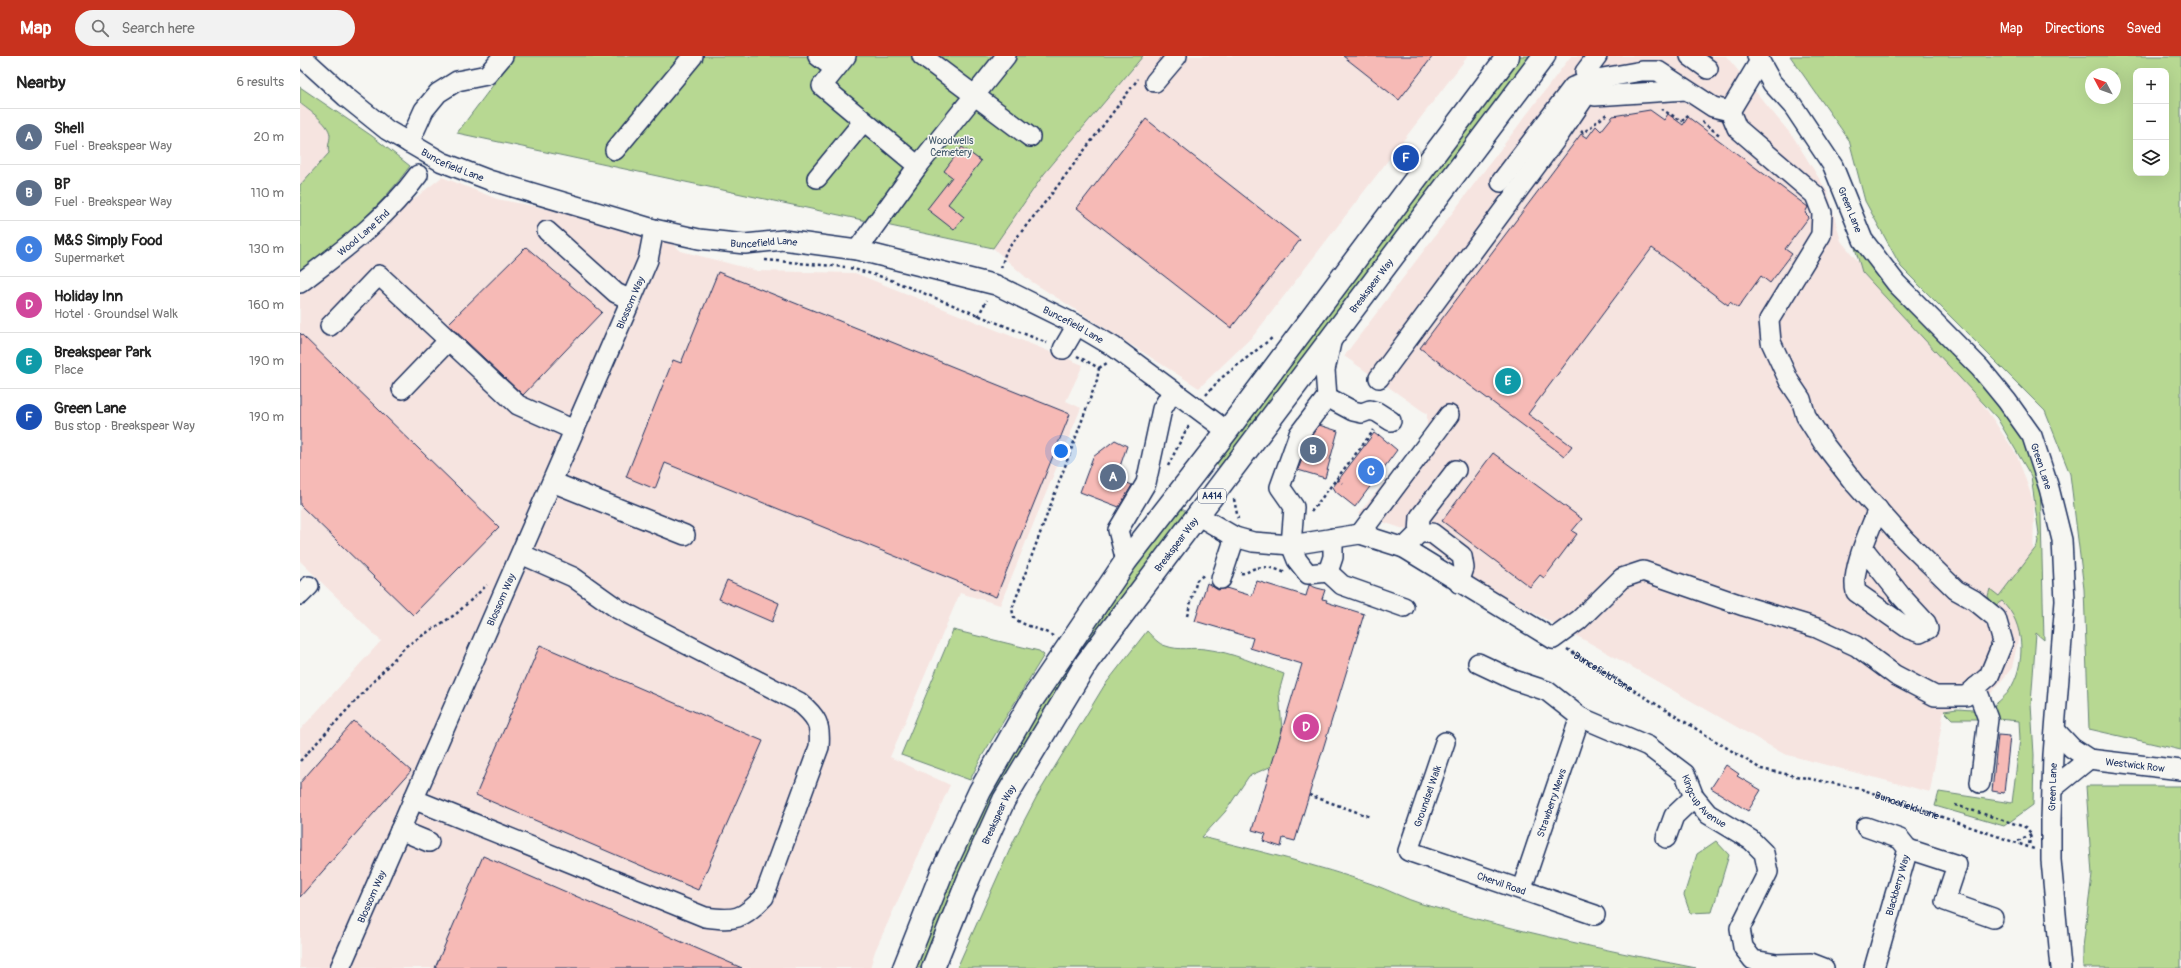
<!DOCTYPE html>
<html lang="en">
<head>
<meta charset="utf-8">
<style>
	body { margin:0; font-family:Pangolin,sans-serif; background:#f2f2f2; color:#222 }
	.controls { position:absolute; right:12px; top:12px; display:grid; overflow:hidden; border-radius:8px; box-shadow:0 4px 16px #0002 }
	.controls button { width:36px; height:36px; display:grid; place-items:center; padding:0; border:0; border-bottom:1px solid #e0e0e0; background:#fff; color:#222; font:20px sans-serif }
	.compass { position:absolute; left:1785px; top:12px; width:36px; height:36px; border-radius:50%; background:#fff; box-shadow:0 4px 16px #0002; rotate:311deg }
	.you { position:absolute; left:761px; top:395px; width:14px; height:14px; margin:-10px; border:3px solid #fff; border-radius:50%; background:#1a73e8; box-shadow:0 0 0 6px #1a73e833 }
	.badge { display:grid; place-items:center; width:26px; height:26px; border-radius:50%; background:#c8321e; color:#fff; font-size:13px; font-weight:700 }
	.pin { position:absolute; translate:-50% -50%; border:2px solid #fff; box-shadow:0 1px 4px #0006 }
	.list { margin:0; padding:0; list-style:none }
	h2 { display:flex; justify-content:space-between; align-items:center; height:52px; margin:0; padding:0 16px; font-size:17px }
	h2 small { font-size:13px; font-weight:400; color:#767676 }
	.list li { display:grid; grid-template-columns:26px 1fr auto; gap:12px; align-items:center; box-sizing:border-box; height:56px; padding:0 16px; border-top:1px solid #e0e0e0 }
	.list b { display:block; font-size:15px; white-space:nowrap }
	.list p { margin:0; font-size:13px; white-space:nowrap; color:#767676 }
	.list em { font-size:13px; font-style:normal; color:#767676 }
	.icon { flex:none; width:22px; height:22px; fill:none; stroke:currentColor; stroke-width:2; stroke-linecap:round; stroke-linejoin:round }
	.map { position:relative; flex:none; width:1881px; height:912px; overflow:hidden }
	header { display:flex; align-items:center; gap:24px; box-sizing:border-box; height:56px; padding:0 20px; background:#c8321e; color:#fff }
	header strong { font-size:19px }
	nav { display:flex; gap:22px; margin-inline-start:auto; font-size:14px }
	.search { width:280px; height:36px; background:#f2f2f2; display:flex; align-items:center; gap:10px; box-sizing:border-box; padding:0 14px; border-radius:22px; color:#767676; font-size:15px }
	main { display:flex }
	aside { flex:1; background:#fff }
	.map>svg:first-child { display:block }
	.built { fill:#f6e4e0 }
	.green { fill:#b7d892; stroke:#698478; fill-rule:evenodd }
	.building { fill:#f6bab6; stroke:#1b2f5e }
	.lines { fill:none; stroke-linecap:round; stroke-linejoin:round }
	.minor-casing { stroke:#1b2f5e; stroke-width:22 }
	.major-casing { stroke:#1b2f5e; stroke-width:25 }
	.path { stroke:#1b2f5e; stroke-width:2.5; stroke-dasharray:3 3; stroke-linecap:butt }
	.minor { stroke:#f6f6f2; stroke-width:19 }
	.major { stroke:#f6f6f2; stroke-width:22 }
	.labels { text-anchor:middle; stroke-width:3; stroke-linejoin:round; paint-order:stroke }
	.shield { fill:#f6f6f2; stroke:#5d6b8a; stroke-width:1 }
	.shield-label { font-size:9px; font-weight:bold; fill:#1b2f5e }
	.park-label { font-size:10px; fill:#42596b; stroke:#f6f6f2 }
	.street-label { font-size:10px; fill:#1b2f5e; stroke:#f6f6f2 }
</style>
</head>
<body>
<header>
<strong>Map</strong>
<div class="search"><svg class="icon" aria-label="search" viewBox="0 0 24 24"><circle cx="10" cy="10" r="6"/><path d="M15 15l6 6"/></svg>Search here</div>
<nav><a>Map</a><a>Directions</a><a>Saved</a></nav>
</header>
<main>
<aside>
<h2>Nearby<small>6 results</small></h2>
<ul class="list">
<li><span class="badge" style="background:#5c6f8a">A</span><div><b>Shell</b><p>Fuel · Breakspear Way</p></div><em>20 m</em></li>
<li><span class="badge" style="background:#5c6f8a">B</span><div><b>BP</b><p>Fuel · Breakspear Way</p></div><em>110 m</em></li>
<li><span class="badge" style="background:#3f7fe0">C</span><div><b>M&amp;S Simply Food</b><p>Supermarket</p></div><em>130 m</em></li>
<li><span class="badge" style="background:#d1479c">D</span><div><b>Holiday Inn</b><p>Hotel · Groundsel Walk</p></div><em>160 m</em></li>
<li><span class="badge" style="background:#0f9aa8">E</span><div><b>Breakspear Park</b><p>Place</p></div><em>190 m</em></li>
<li><span class="badge" style="background:#1a4fb4">F</span><div><b>Green Lane</b><p>Bus stop · Breakspear Way</p></div><em>190 m</em></li>
</ul>
</aside>
<div class="map">
<svg width="1881" height="912" viewBox="0 0 1881 912">
	<rect width="100%" height="100%" fill="#f6f6f2"/>
	<filter id="ink" filterUnits="userSpaceOnUse"><feTurbulence type="fractalNoise" baseFrequency=".025" numOctaves="2"/><feDisplacementMap in="SourceGraphic" scale="8" xChannelSelector="R" yChannelSelector="G"/><feConvolveMatrix kernelMatrix="1 2 1 2 8 2 1 2 1" color-interpolation-filters="sRGB"/></filter>
	<g filter="url(#ink)">
		<g class="built">
			<polygon points="843,0 1168,0 954,279 899,332 729,224 693,192 744,118"/>
			<polygon points="1271,0 1426,0 1494,82 1528,137 1541,185 1599,255 1674,335 1717,399 1734,447 1733,515 1712,612 1688,641 1644,655 1630,736 1484,698 1290,587 1175,525 1107,474 1058,458 1127,375 1127,358 1044,300"/>
			<polygon points="0,41 48,82 0,134"/>
			<polygon points="142,121 197,143 354,173 381,195 458,215 555,217 783,309 766,345 781,352 700,549 660,537 590,701 650,729 575,895 570,912 0,912 0,674 81,585 0,505 0,232"/>
		</g>
		<g class="green">
			<polygon points="215,0 843,0 744,118 693,192 157,77"/>
			<polygon points="1218,0 1231,0 921,412 914,407"/>
			<path d="M1490,0H1881V694L1789,673L1784,533L1770,418L1745,355L1601,211L1565,145L1549,84ZM1836,15H1866V117H1836ZM1791,18H1815V42H1791Z"/>
			<path d="M0,31L72,80L110,110C80,152 40,186 0,217V129L29,97C27,90 30,86 30,79C29,67 8,54 0,47Z"/>
			<path d="M1551,178L1690,327L1721,375L1740,419L1744,584L1736,577L1731,648L1734,699L1733,749L1704,770L1635,750L1639,736L1712,747L1720,683L1719,665L1697,663H1652L1644,655L1657,653L1688,655C1695,648 1704,642 1709,635C1726,609 1726,568 1702,545L1693,551L1688,540L1690,533L1699,540L1737,490L1739,478L1731,420L1697,362L1562,216Z"/>
			<polygon points="880,451 887,457 811,559 624,912 612,912 674,766 714,692 804,551"/>
			<polygon points="653,574 739,595 744,599 682,700 670,724 601,699"/>
			<path d="M847,575C853,581 858,588 866,590C879,595 892,591 905,593C932,596 959,609 984,618L979,636L982,674L972,710L949,720L925,756L902,781C959,795 1017,809 1072,828C1089,834 1105,843 1122,848C1212,874 1304,894 1396,912H657L714,784L737,740L804,630Z"/>
			<polygon points="1786,730 1881,730 1881,912 1783,912 1783,891 1792,819"/>
			<polygon points="1416,785 1429,799 1412,856 1390,857 1384,839 1397,798"/>
		</g>
		<g class="building">
			<polygon points="1043,0 1133,0 1099,44"/>
			<polygon points="1350,54 1364,64 1368,58 1383,69 1388,61 1508,151 1505,157 1509,161 1485,193 1492,198 1470,227 1461,220 1438,252 1430,246 1428,249 1352,192 1228,358 1272,390 1264,400 1120,292 1281,78 1287,82 1296,70 1301,75 1313,60"/>
			<polygon points="846,63 1000,184 931,272 777,152"/>
			<polygon points="662,91 681,105 648,148 664,161 654,174 627,153 652,121 644,115"/>
			<polygon points="226,191 302,256 223,339 148,268"/>
			<polygon points="418,216 770,358 696,541 365,407 355,433 326,421 373,304 381,307"/>
			<polygon points="0,277 199,471 113,559 0,449"/>
			<polygon points="1019,369 1038,375 1025,422 998,414 1009,383"/>
			<polygon points="1074,377 1078,380 1079,379 1097,394 1055,451 1036,436 1033,431"/>
			<polygon points="815,384 827,390 816,422 832,429 819,451 780,436 793,401"/>
			<polygon points="1193,397 1282,463 1272,475 1277,478 1244,522 1240,519 1230,531 1142,465"/>
			<polygon points="427,524 479,547 472,566 419,543"/>
			<polygon points="957,525 1006,540 1009,529 1017,532 1025,534 1022,543 1027,544 1026,546 1064,558 995,785 983,782 981,791 963,785 966,778 952,774 1002,608 950,592 953,582 895,565 907,527 918,534 926,532 952,540"/>
			<polygon points="240,589 463,685 398,834 176,739"/>
			<polygon points="54,665 111,715 0,841 0,727"/>
			<polygon points="1698,679 1710,680 1704,737 1692,735"/>
			<polygon points="1426,709 1439,718 1437,720 1461,734 1448,755 1411,732"/>
			<polygon points="183,800 442,912 135,912"/>
		</g>
		<g class="lines">
			<defs>
				<g id="minor">
					<path id="s2" d="M1,0L46,41L87,74L142,106L189,124L354,173L399,183L445,188L483,184L557,194L696,229L777,269L814,291L927,375"/>
					<polyline points="518,0 535,13"/>
					<polyline points="546,0 522,30 618,110"/>
					<polyline points="622,0 730,81"/>
					<polyline points="1390,0 1408,13"/>
					<path id="s3" d="M1457,0L1472,27L1493,50L1533,110L1563,184L1596,227L1680,312L1707,345L1732,380L1749,432L1762,484L1765,545L1753,699L1751,765V804L1761,912"/>
					<polyline points="1297,23 1285,16 1297,0"/>
					<polyline points="855,26 877,0"/>
					<polyline points="1288,37 1295,40 1386,34"/>
					<polyline points="109,87 124,54 138,37 157,25 187,19 203,0"/>
					<polyline points="315,94 393,0"/>
					<polyline points="517,122 563,66"/>
					<polyline points="1201,126 1273,31 1297,23"/>
					<polyline points="247,175 316,237 331,244"/>
					<polyline points="557,194 618,110 706,0"/>
					<path id="s4" d="M0,227C43,194 86,163 118,119"/>
					<polyline points="30,270 79,219 218,349 274,374"/>
					<polyline points="1032,282 1025,314 1027,341 999,378 980,431 994,451 991,489 997,504 1008,518 1028,516 1033,501 1033,482"/>
					<polyline points="763,293 777,269"/>
					<polyline points="1079,322 1259,79 1297,23 1342,15 1358,15 1413,51 1430,55 1460,5"/>
					<polyline points="102,333 149,284"/>
					<polyline points="1027,341 1053,355 1062,357 1070,354 1077,356 1091,365"/>
					<polyline points="252,426 385,479"/>
					<polyline points="897,459 935,481 953,486 991,489 1060,478 1104,492 1253,583 1279,564 1322,522 1343,515 1444,550 1517,572 1556,590 1595,619 1635,640 1666,640 1689,620 1703,586 1696,562 1674,544 1656,534 1605,484 1554,427 1524,388 1506,360 1501,343 1489,325 1471,286 1469,264 1521,179 1522,157 1515,139 1437,72 1430,55"/>
					<polyline points="1119,477 1120,461 1156,414"/>
					<polyline points="1060,478 1149,359"/>
					<polyline points="1104,492 1119,477 1132,477 1162,500 1164,512 1159,527"/>
					<path d="M1563,492L1601,540L1626,567L1628,573L1620,577L1609,573L1556,536C1550,515 1570,474 1578,453"/>
					<polyline points="826,505 818,474 846,427 862,353 872,336"/>
					<polyline points="1028,516 1042,529 1104,551"/>
					<polyline points="921,523 935,481"/>
					<polyline points="0,539 9,530"/>
					<path id="s5" d="M1178,607L1214,624L1247,635L1280,661L1348,690L1385,718L1394,741L1408,758L1451,784L1464,797L1468,816L1440,872L1443,891L1453,904L1477,908L1511,907L1524,912"/>
					<polyline points="1676,631 1688,663 1680,727"/>
					<path id="s6" d="M1756,675L1772,692L1789,703L1881,714"/>
					<path id="s7" d="M1145,686L1108,795L1295,859"/>
					<polyline points="1752,733 1789,703"/>
					<path d="M113,743L405,861C435,865 442,864 464,841L519,691C521,668 517,661 499,646L318,553L273,521L221,498"/>
					<polyline points="1566,771 1600,783 1608,793 1574,912"/>
					<polyline points="100,774 129,786"/>
					<polyline points="1366,782 1374,760 1394,741"/>
					<polyline points="1608,793 1657,809 1645,845 1693,862"/>
					<path id="s8" d="M1222,832L1280,661"/>
					<path id="s9" d="M40,912L331,244L348,204L354,173"/>
				</g>
				<g id="major">
					<polyline points="604,912 642,816 680,735 732,644 826,505 927,375 1208,0"/>
					<path id="s10" d="M633,912L669,822L704,744L787,606L1244,0"/>
				</g>
			</defs>
			<use href="#minor" class="minor-casing"/>
			<use href="#major" class="major-casing"/>
			<g class="path">
				<polyline points="1361,53 1382,65 1390,57"/>
				<polyline points="1402,66 1421,80"/>
				<polyline points="1281,75 1283,77 1308,57"/>
				<polyline points="465,204 545,211"/>
				<polyline points="550,212 586,222 747,287"/>
				<polyline points="701,212 706,195 750,140 838,23"/>
				<polyline points="678,260 687,244"/>
				<polyline points="777,300 799,312"/>
				<polyline points="799,312 807,307"/>
				<polyline points="906,339 920,323 972,282"/>
				<polyline points="868,410 886,374 890,369"/>
				<polyline points="1037,423 1042,427"/>
				<polyline points="934,443 938,463"/>
				<polyline points="1011,456 1074,374"/>
				<path d="M941,517C946,518 948,515 953,513C964,509 975,512 985,517"/>
				<polyline points="887,560 897,524 905,518"/>
				<path d="M753,580C740,572 725,571 714,562L712,553L797,324L799,312"/>
				<path id="s1" d="M1267,593L1461,713L1561,733L1734,793"/>
				<polyline points="0,705 106,590 156,558 187,529"/>
				<polyline points="1009,739 1071,761"/>
				<polyline points="1655,749 1725,771 1731,777 1729,789"/>
				<polyline points="1718,785 1731,778"/>
			</g>
			<use href="#minor" class="minor"/>
			<use href="#major" class="major"/>
		</g>
	</g>
	<g class="labels">
		<rect class="shield" x="898" y="433" width="28" height="14" rx="3"/>
		<g class="shield-label">
			<text x="912" y="443">A414</text>
		</g>
		<g class="park-label">
			<text x="651" y="88">Woodwells<tspan x="651" dy="12">Cemetery</tspan></text>
		</g>
		<g class="street-label">
			<text dy="4" stroke="none"><textPath href="#s2" startOffset="188">Buncefield Lane</textPath></text>
			<text dy="4" stroke="none"><textPath href="#s3" startOffset="181">Green Lane</textPath></text>
			<text dy="4" stroke="none"><textPath href="#s4" startOffset="81">Wood Lane End</textPath></text>
			<text dy="4" stroke="none"><textPath href="#s2" startOffset="511">Buncefield Lane</textPath></text>
			<text dy="4" stroke="none"><textPath href="#s10" startOffset="815">Breakspear Way</textPath></text>
			<text dy="4" stroke="none"><textPath href="#s9" startOffset="726">Blossom Way</textPath></text>
			<text dy="4" stroke="none"><textPath href="#s2" startOffset="835">Buncefield Lane</textPath></text>
			<text dy="4" stroke="none"><textPath href="#s3" startOffset="505">Green Lane</textPath></text>
			<text dy="4" stroke="none"><textPath href="#s10" startOffset="491">Breakspear Way</textPath></text>
			<text dy="4" stroke="none"><textPath href="#s9" startOffset="402">Blossom Way</textPath></text>
			<text dy="4" stroke="none"><textPath href="#s1" startOffset="43">Buncefield Lane</textPath></text>
			<text dy="4" stroke="none"><textPath href="#s6" startOffset="90">Westwick Row</textPath></text>
			<text transform="translate(1752 731) rotate(-88)" y="4">Green Lane</text>
			<text transform="translate(1127 740) rotate(-71)" y="4">Groundsel Walk</text>
			<text dy="4" stroke="none"><textPath href="#s5" startOffset="271">Kingcup Avenue</textPath></text>
			<text dy="4" stroke="none"><textPath href="#s8" startOffset="90">Strawberry Mews</textPath></text>
			<text dy="4" stroke="none"><textPath href="#s1" startOffset="379">Buncefield Lane</textPath></text>
			<text dy="4" stroke="none"><textPath href="#s10" startOffset="167">Breakspear Way</textPath></text>
			<text dy="4" stroke="none"><textPath href="#s7" startOffset="214">Chervil Road</textPath></text>
			<text transform="translate(1597 829) rotate(-74)" y="4">Blackberry Way</text>
			<text dy="4" stroke="none"><textPath href="#s9" startOffset="78">Blossom Way</textPath></text>
		</g>
	</g>
</svg>
<div class="controls">
<button>+</button>
<button>−</button>
<button><svg class="icon" aria-label="layers" viewBox="0 0 24 24"><path d="M12 4l9 5-9 5-9-5zM3 14l9 5 9-5"/></svg></button>
</div>
<svg class="compass" viewBox="-18 -18 36 36"><path d="M0-13l5 13h-10z" fill="#e53935"/><path d="M0 13l5-13h-10z" fill="#767676"/></svg>
<div class="you"></div>
<div class="pin badge" style="left:813px;top:421px;background:#5c6f8a">A</div>
<div class="pin badge" style="left:1013px;top:394px;background:#5c6f8a">B</div>
<div class="pin badge" style="left:1071px;top:415px;background:#3f7fe0">C</div>
<div class="pin badge" style="left:1006px;top:671px;background:#d1479c">D</div>
<div class="pin badge" style="left:1208px;top:325px;background:#0f9aa8">E</div>
<div class="pin badge" style="left:1106px;top:102px;background:#1a4fb4">F</div>
</div>
</main>
</body>
</html>
